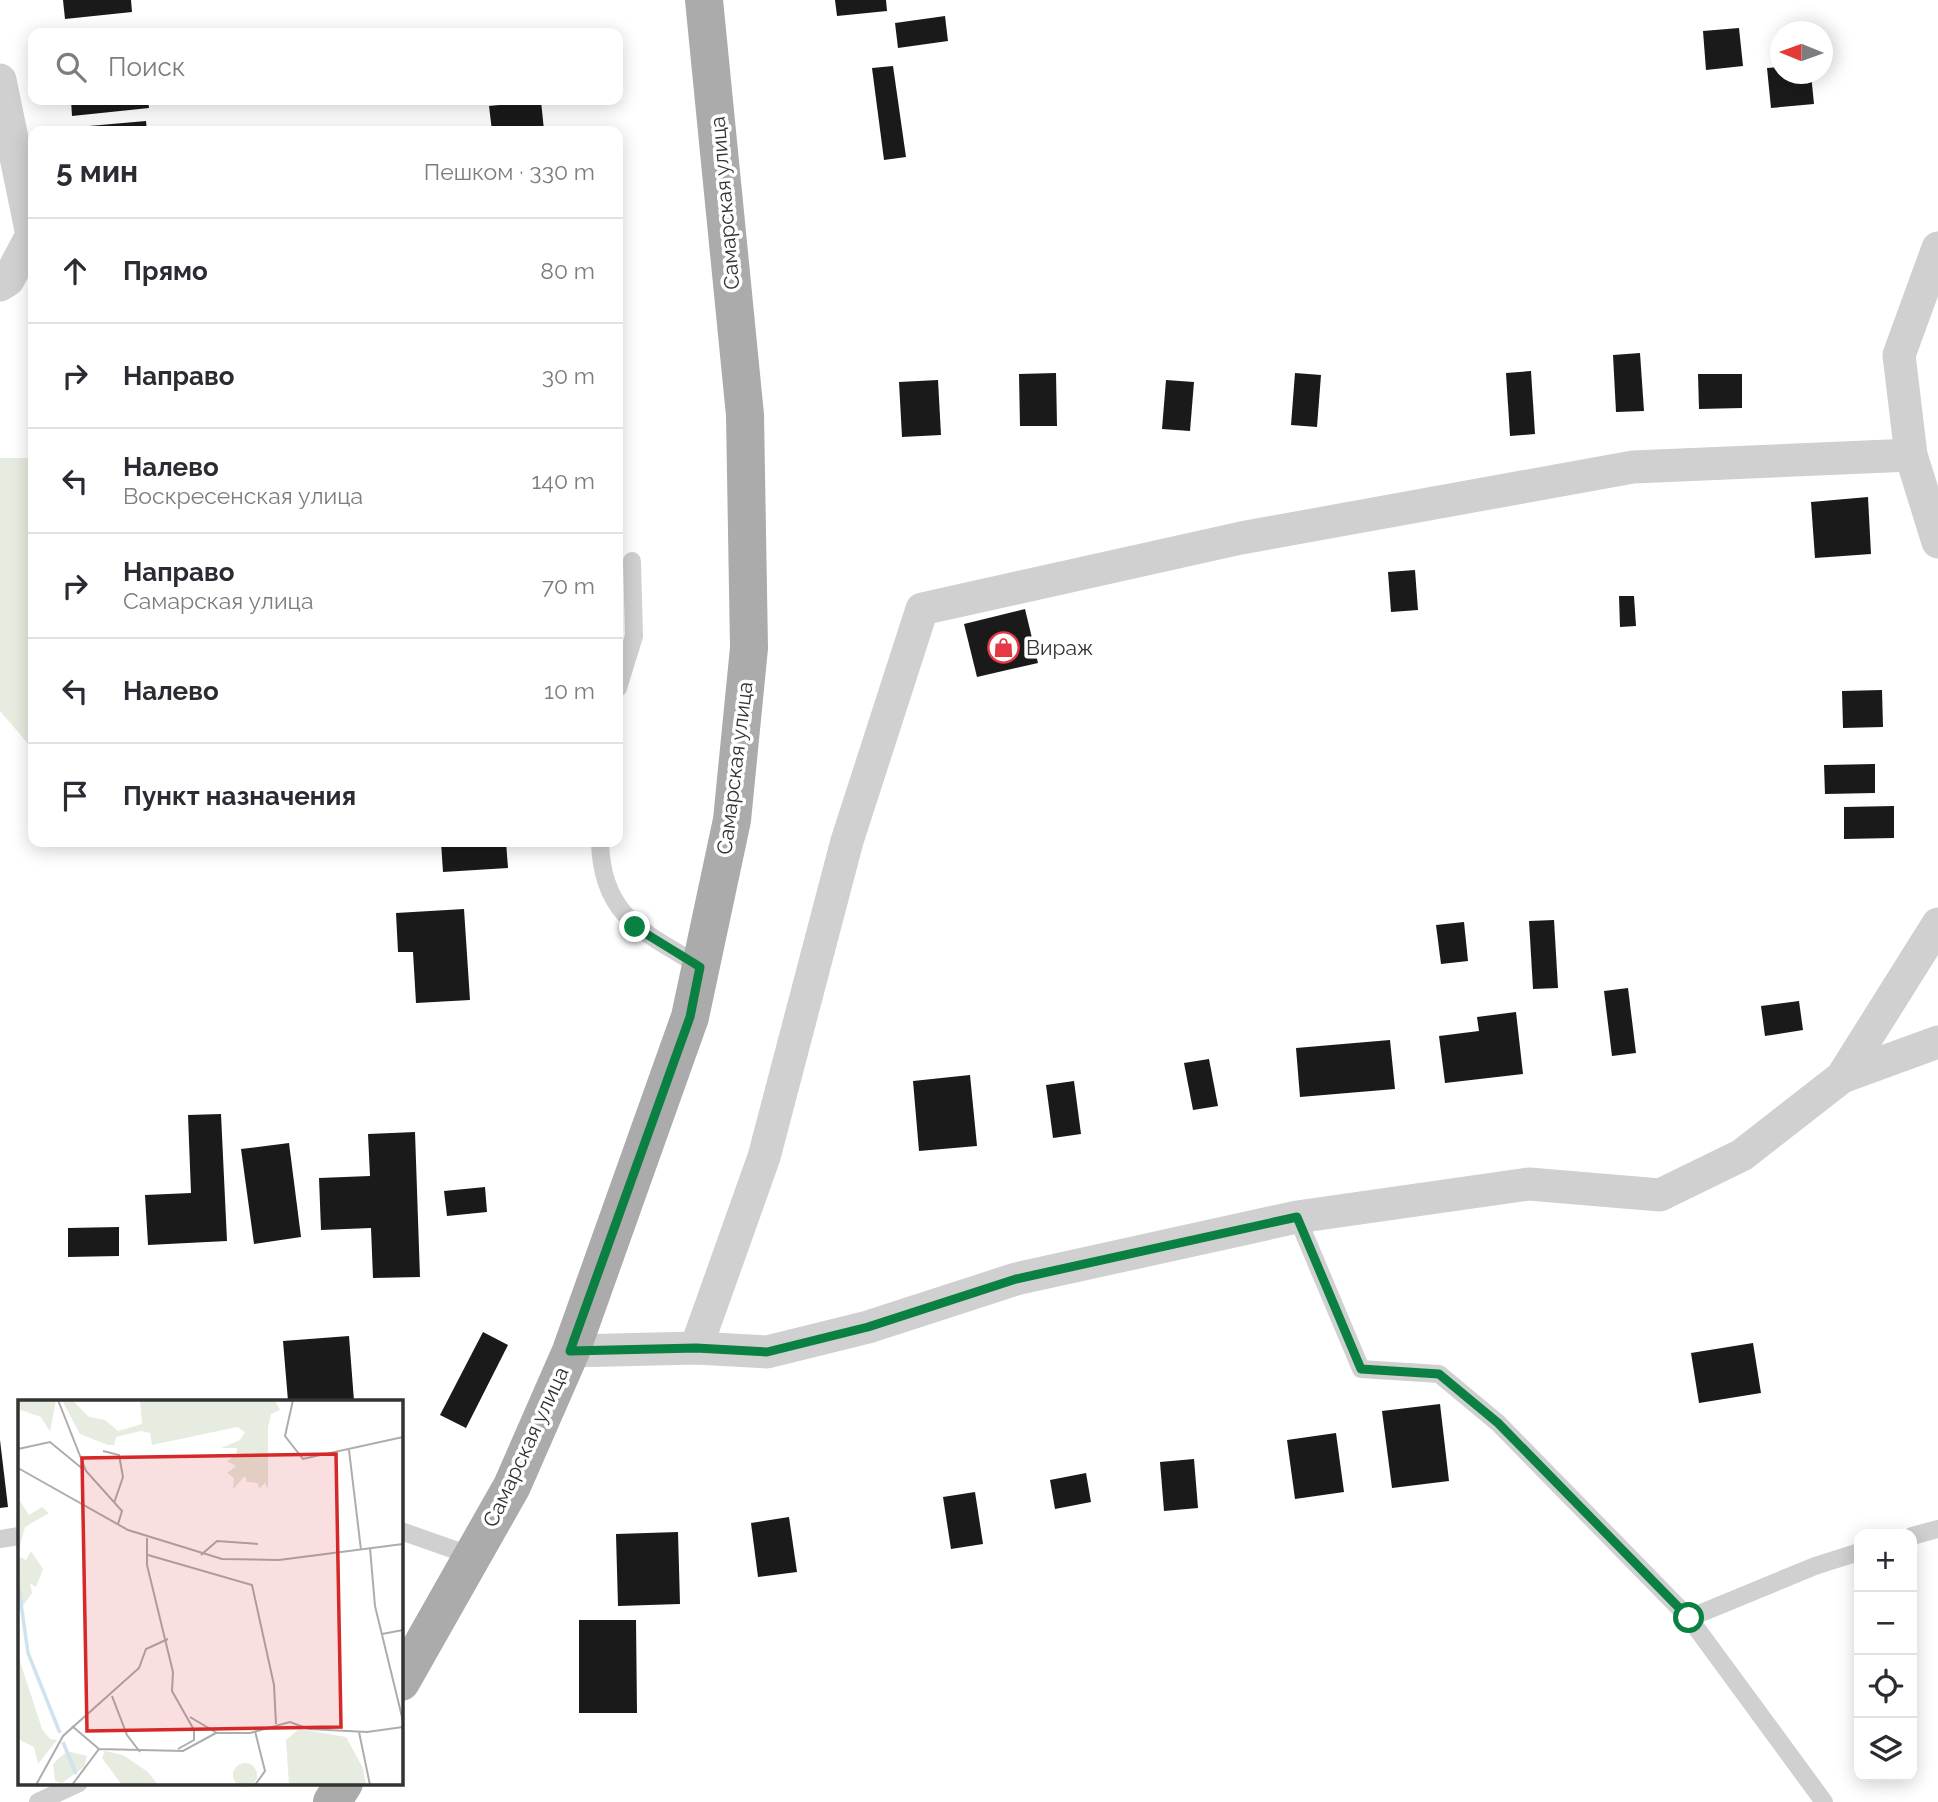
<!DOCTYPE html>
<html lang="ru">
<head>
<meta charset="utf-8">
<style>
	body { margin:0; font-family:Raleway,sans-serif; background:#f2f2f3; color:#2b2b33 }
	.controls { position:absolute; right:21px; bottom:21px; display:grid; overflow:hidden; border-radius:14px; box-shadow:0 4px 18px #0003 }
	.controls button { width:63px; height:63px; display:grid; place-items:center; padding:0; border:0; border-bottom:2px solid #e1e1e2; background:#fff; color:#2b2b33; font:35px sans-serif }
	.compass { position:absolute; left:1770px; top:21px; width:63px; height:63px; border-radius:50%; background:#fff; box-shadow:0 4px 18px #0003; rotate:271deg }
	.stop { position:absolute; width:21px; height:21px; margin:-16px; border:5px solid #0b8043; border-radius:50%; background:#fff }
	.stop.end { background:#0b8043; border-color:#fff; box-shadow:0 2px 7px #0008 }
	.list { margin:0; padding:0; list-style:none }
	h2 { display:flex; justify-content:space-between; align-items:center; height:91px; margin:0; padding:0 28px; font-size:30px }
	h2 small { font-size:23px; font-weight:400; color:#7c7c81 }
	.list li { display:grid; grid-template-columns:46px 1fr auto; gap:21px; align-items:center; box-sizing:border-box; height:105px; padding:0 28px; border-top:2px solid #e1e1e2 }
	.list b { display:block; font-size:26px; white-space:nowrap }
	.list p { margin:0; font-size:23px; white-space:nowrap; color:#7c7c81 }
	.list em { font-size:23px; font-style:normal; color:#7c7c81 }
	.icon { flex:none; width:38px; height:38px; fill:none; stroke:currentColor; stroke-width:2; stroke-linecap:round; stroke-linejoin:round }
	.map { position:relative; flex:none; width:1938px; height:1802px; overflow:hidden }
	.search { position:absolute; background:#fff; box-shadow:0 4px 18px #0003; left:28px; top:28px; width:595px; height:77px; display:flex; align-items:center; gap:18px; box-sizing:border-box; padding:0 24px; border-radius:14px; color:#7c7c81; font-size:26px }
	.panel { position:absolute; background:#fff; box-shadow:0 4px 18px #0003; left:28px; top:126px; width:595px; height:721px; border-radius:14px }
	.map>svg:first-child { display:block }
	.green { fill:#e6ecdf }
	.building { fill:#1a1a1a }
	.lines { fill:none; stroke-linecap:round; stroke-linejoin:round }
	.service { stroke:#d0d0d0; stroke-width:18 }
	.minor { stroke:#d0d0d0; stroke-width:33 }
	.primary { stroke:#ababab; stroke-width:38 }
	.route { stroke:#0b8043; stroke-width:9 }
	.labels { text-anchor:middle; stroke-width:7; stroke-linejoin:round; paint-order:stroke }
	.street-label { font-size:21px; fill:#333; stroke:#fff }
	.poi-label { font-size:21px; fill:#333; stroke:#fff; text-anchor:start }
	.inset-river { fill:none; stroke:#cfe2ee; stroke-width:3.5 }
	.inset-road { fill:none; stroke:#adadad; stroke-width:2 }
	.view { fill:#d62828; fill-opacity:0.15; stroke:#d62828; stroke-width:3.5 }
	.inset-edge { fill:none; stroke:#333; stroke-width:3.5 }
</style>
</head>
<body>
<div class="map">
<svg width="1938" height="1802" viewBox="0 0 1938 1802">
	<rect width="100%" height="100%" fill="#fff"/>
	<polygon class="green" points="0,458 33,458 33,759 31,747 0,711"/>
	<g class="building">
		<polygon points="63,0 131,0 132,12 65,19"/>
		<polygon points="835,0 886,0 887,11 837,16"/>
		<polygon points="945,16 948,41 898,48 895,23"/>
		<polygon points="1739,28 1743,66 1706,70 1703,31"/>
		<polygon points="893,66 906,157 884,160 872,68"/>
		<polygon points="1780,67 1780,74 1811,74 1814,104 1771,108 1767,68"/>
		<polygon points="71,100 148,100 149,108 72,116"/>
		<polygon points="541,101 544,130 492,131 489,106"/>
		<polygon points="146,121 147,131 90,131 89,126"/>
		<polygon points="1640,353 1644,411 1616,412 1613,355"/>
		<polygon points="1531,371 1535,434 1510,436 1506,373"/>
		<polygon points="1056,373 1057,426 1020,426 1019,374"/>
		<polygon points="1295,373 1321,375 1317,427 1291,425"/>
		<polygon points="1698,374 1742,374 1742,408 1699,409"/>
		<polygon points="938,380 941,435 902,437 899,382"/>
		<polygon points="1166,380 1194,382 1190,431 1162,429"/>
		<polygon points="1868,497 1871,554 1815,558 1811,502"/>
		<polygon points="1415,570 1418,610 1391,612 1388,572"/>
		<polygon points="1619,596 1634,596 1636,626 1620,627"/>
		<polygon points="1025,609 1038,663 977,677 964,624"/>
		<polygon points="1882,690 1883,727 1843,728 1842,691"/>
		<polygon points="1875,764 1875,793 1825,794 1824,765"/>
		<polygon points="1894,806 1894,838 1844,839 1844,807"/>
		<polygon points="441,842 506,842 508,868 443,872"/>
		<polygon points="464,909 470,1000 416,1003 413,952 398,952 396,913"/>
		<polygon points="1554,920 1558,988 1533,989 1529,921"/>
		<polygon points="1464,922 1468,961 1441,964 1436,925"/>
		<polygon points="1628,988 1636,1053 1612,1056 1604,991"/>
		<polygon points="1799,1001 1803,1030 1765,1036 1761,1006"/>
		<polygon points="1516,1012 1523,1074 1445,1083 1439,1036 1479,1031 1477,1017"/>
		<polygon points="1390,1040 1395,1089 1300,1097 1296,1048"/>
		<polygon points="1209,1059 1218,1106 1193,1110 1184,1063"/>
		<polygon points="970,1075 977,1146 919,1151 913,1081"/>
		<polygon points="1074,1081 1081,1134 1053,1138 1046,1085"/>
		<polygon points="221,1114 227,1241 148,1245 145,1195 191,1193 188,1115"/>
		<polygon points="415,1132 420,1277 373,1278 371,1228 321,1230 319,1178 370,1176 368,1134"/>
		<polygon points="289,1143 301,1237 254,1244 241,1149"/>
		<polygon points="485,1187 487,1212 447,1216 444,1191"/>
		<polygon points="119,1227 119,1256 68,1257 68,1228"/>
		<polygon points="483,1332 508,1345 466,1428 440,1415"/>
		<polygon points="349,1336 354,1401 288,1401 283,1341"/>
		<polygon points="1753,1343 1761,1393 1699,1403 1691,1353"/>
		<polygon points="1440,1404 1449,1481 1392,1488 1382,1411"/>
		<polygon points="1336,1433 1344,1492 1295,1499 1287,1440"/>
		<polygon points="0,1440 8,1507 0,1508"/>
		<polygon points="1194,1459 1198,1508 1164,1511 1160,1462"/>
		<polygon points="1086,1473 1091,1502 1055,1509 1050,1480"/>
		<polygon points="975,1492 983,1544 951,1549 943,1497"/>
		<polygon points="789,1517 797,1572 758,1577 751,1523"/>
		<polygon points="678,1532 680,1604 618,1606 616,1534"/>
		<polygon points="579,1620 636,1620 637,1713 579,1713"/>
	</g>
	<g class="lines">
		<g class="service">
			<polyline points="618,688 634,636 632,561"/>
			<path d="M600,842C602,917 644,932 700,966"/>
			<polyline points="1297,1217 1361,1369 1439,1374 1498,1423 1689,1618 1824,1802"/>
			<polyline points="401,1531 472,1556"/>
			<polyline points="1912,1536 1938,1529"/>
			<polyline points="0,1539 19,1536"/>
			<polyline points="1689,1618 1815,1566 1859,1552"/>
			<polyline points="38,1802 79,1783"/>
		</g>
		<g class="minor">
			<polyline points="0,80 32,235 8,280 0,285"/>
			<polyline points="1938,248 1899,355 1911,455 1938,542"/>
			<polyline points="1842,1077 1938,924"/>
			<polyline points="696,1348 764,1157 847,841 922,609 1241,538 1633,467 1911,455"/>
			<polyline points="571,1351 696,1348 767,1352 868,1327 1016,1279 1297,1217 1529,1184 1660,1195 1742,1155 1842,1077 1938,1042"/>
		</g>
		<g class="primary">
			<polyline points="401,1682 512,1486 571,1351 690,1017 732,820 749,648 745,415 704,0"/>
			<polyline points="332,1802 344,1783"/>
		</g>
	</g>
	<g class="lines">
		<polyline class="route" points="635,927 700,967 690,1017 570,1351 696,1348 767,1352 868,1327 1016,1279 1297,1217 1361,1369 1439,1374 1498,1423 1689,1618"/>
	</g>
	<defs>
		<symbol id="shop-ring" viewBox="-11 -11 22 22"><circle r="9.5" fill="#fff" stroke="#e63946" stroke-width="1.5"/><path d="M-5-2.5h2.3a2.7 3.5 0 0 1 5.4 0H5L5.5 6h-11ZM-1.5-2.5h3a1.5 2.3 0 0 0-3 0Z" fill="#e63946"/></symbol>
	</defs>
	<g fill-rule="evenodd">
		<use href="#shop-ring" x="986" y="630" width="35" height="35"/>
	</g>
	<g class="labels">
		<g class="street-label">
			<text transform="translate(725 203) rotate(-95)" y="7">Самарская улица</text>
			<text transform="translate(735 768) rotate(-83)" y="7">Самарская улица</text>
			<text transform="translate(526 1447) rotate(-65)" y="7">Самарская улица</text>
		</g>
		<g class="poi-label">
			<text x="1026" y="655">Вираж</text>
		</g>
	</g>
	<g transform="translate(18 1400)">
		<rect width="385" height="385" fill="#fff"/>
		<path d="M0,0H38L32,32L23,17L0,9ZM44,0H54L71,17L87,20L100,31L124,24L122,0H257L262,10L253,14L250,27V89L247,83L241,89L240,83L229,82L227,76L215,89L216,78L209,73L218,66L209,61L218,55L219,48H203L222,40L227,32L219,27L134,45L132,33L123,31L98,37L96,45H90L62,34ZM0,98L11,115L24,107L31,113L7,127L0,154ZM13,151L25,169L18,187L12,183L14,193L0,213V156L8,160ZM0,255L24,329L32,339L39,340L20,364L16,347L0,339ZM281,329L328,337L345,368L348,385H271L268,340ZM49,351L69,356L66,367L44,383L37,381L35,364ZM87,351L105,355L130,372L140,385H104L84,358ZM215 375a12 12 0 1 1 24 0a12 12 0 1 1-24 0Z" fill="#e6ecdf"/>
		<path class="inset-river" d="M0,182L10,253L42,333M45,342L58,374"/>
		<path class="inset-road" d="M40,0L68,71L104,111L100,124M275,0L267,36L285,59L385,37M0,49L32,42L66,70M331,50L343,150M85,51L101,55L105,77L96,103M0,68L110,130L204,159L261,160L385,144M129,138V165L155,272L154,291L176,330V340L160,349M352,148L357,206L385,321M130,155L234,185L256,285L258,324M183,155L199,141L240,144M364,234L385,230M94,296L109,335L122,352M172,317L199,333H232L272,322L291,329L349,332L385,327M54,326L81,349M237,331L247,371L237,385M341,332L352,385M18,385L45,336L121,268L128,249L150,239M54,385L81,349L165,351L198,333"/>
		<path class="view" d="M318,54L323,327L69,331L64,58Z"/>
		<rect width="385" height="385" class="inset-edge"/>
	</g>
</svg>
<div class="controls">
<button>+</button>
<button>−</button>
<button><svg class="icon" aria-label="locate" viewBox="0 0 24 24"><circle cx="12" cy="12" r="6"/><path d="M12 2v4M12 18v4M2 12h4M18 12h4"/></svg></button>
<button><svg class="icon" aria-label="layers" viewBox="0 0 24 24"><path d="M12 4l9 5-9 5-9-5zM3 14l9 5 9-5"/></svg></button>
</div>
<svg class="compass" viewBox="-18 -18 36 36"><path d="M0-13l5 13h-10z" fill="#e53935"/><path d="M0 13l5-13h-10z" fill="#7c7c81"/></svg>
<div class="stop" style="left:1689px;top:1618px"></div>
<div class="stop end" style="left:635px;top:927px"></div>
<div class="search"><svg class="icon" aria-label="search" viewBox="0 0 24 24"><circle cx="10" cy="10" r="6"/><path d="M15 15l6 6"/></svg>Поиск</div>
<section class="panel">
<h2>5 мин<small>Пешком · 330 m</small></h2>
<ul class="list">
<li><svg class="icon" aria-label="ahead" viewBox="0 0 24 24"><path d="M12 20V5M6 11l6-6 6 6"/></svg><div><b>Прямо</b></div><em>80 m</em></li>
<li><svg class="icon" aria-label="right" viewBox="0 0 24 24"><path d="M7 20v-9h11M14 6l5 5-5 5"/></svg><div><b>Направо</b></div><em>30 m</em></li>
<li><svg class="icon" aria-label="left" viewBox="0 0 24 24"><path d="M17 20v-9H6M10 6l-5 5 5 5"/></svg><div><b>Налево</b><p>Воскресенская улица</p></div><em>140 m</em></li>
<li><svg class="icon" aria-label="right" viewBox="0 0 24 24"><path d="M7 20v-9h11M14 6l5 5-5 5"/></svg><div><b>Направо</b><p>Самарская улица</p></div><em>70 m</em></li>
<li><svg class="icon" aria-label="left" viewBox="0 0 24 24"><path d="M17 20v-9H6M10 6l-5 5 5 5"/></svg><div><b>Налево</b></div><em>10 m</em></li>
<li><svg class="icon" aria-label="arrive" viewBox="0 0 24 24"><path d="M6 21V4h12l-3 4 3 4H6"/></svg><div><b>Пункт назначения</b></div></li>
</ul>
</section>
</div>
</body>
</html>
